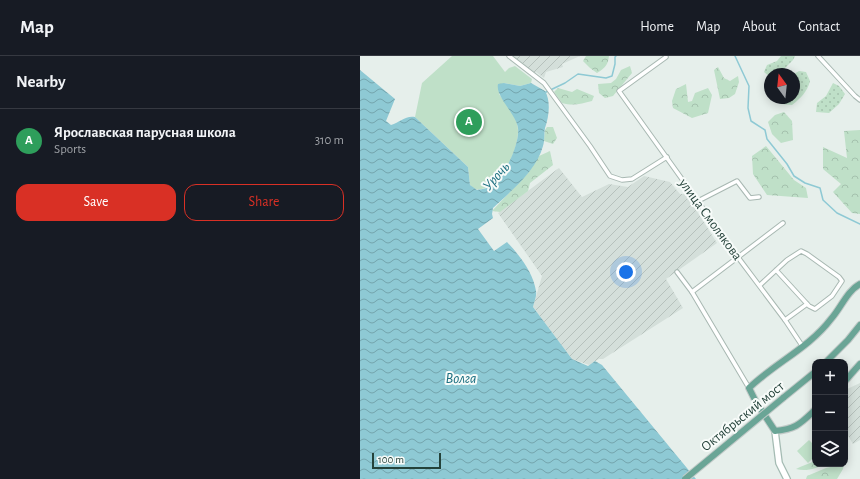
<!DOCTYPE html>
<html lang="en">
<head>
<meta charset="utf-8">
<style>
	body { margin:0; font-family:"Alegreya Sans",sans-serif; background:#20242c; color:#f1f3f6 }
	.controls { position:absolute; right:12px; bottom:12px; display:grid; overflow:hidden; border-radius:8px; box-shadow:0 2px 10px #0003 }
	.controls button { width:36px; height:36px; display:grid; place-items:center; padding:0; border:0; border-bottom:1px solid #363941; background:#171b24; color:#f1f3f6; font:20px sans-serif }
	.compass { position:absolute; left:404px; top:12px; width:36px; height:36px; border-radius:50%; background:#171b24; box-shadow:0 2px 10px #0003; rotate:345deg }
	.scale { position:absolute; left:12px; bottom:10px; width:69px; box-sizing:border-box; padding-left:4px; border:2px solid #24423a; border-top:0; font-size:11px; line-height:14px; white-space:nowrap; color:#24423a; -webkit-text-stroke:3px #f7fbf9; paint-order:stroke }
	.you { position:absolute; left:266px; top:216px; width:14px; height:14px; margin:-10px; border:3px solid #fff; border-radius:50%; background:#1a73e8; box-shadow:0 0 0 6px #1a73e833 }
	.badge { display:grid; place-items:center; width:26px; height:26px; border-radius:50%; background:#d93025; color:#fff; font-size:13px; font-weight:700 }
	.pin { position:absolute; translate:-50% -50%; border:2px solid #fff; box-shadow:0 1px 4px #0006 }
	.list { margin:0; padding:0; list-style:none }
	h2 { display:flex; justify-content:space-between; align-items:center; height:52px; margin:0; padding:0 16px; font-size:17px }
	h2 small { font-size:13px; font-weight:400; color:#9ea1a6 }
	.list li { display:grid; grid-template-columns:26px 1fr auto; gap:12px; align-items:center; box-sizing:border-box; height:64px; padding:0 16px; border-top:1px solid #363941 }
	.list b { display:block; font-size:15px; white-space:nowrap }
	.list p { margin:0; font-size:13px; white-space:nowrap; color:#9ea1a6 }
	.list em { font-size:13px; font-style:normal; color:#9ea1a6 }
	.actions { display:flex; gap:8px; padding:12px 16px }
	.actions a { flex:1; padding:9px 0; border:1px solid #d93025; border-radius:12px; text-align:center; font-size:14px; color:#d93025 }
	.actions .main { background:#d93025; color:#fff }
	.icon { flex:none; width:22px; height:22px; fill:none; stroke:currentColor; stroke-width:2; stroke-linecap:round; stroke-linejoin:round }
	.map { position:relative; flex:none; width:500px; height:423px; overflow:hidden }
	header { display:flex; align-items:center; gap:24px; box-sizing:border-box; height:56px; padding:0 20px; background:#171b24; border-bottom:1px solid #363941 }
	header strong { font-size:19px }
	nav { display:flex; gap:22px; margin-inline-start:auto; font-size:14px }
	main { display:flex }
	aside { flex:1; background:#171b24 }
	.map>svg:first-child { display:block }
	.industrial { fill:url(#industrial-furrows) }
	.grass { fill:url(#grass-dots) }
	.forest { fill:url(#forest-crowns) }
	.park { fill:#bfe0c8 }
	.water { fill:url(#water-waves) }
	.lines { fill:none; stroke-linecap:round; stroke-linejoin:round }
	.stream { stroke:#8ec9d4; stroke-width:1.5 }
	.street-casing { stroke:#a8b8b2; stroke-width:5.5 }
	.secondary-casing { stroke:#a4bbb3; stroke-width:8 }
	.primary-casing { stroke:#c2cac8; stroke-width:8 }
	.street { stroke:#fff; stroke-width:3.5 }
	.secondary { stroke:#fff; stroke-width:5.5 }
	.primary { stroke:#6aa596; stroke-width:6 }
	.primary-bridge-casing { stroke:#c2cac8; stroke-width:8; stroke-linecap:butt }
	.primary-bridge { stroke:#6aa596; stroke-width:6 }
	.labels { text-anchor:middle; stroke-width:4; stroke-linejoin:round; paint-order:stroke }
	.street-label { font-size:14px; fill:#24423a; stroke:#f7fbf9 }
	.water-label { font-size:15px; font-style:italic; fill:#1c6f80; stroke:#f7fbf9 }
</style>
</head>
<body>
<header>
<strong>Map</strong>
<nav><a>Home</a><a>Map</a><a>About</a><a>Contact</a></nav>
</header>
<main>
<aside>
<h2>Nearby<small></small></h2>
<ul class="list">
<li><span class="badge" style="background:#2e9e5b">A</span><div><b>Ярославская парусная школа</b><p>Sports</p></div><em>310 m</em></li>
</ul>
<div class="actions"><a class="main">Save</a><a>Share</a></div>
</aside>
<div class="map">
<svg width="500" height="423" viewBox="0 0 500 423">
	<defs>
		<pattern id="industrial-furrows" width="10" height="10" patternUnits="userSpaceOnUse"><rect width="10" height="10" fill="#d4dfda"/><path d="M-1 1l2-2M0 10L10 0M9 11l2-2" fill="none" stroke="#b6c1bc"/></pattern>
		<pattern id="grass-dots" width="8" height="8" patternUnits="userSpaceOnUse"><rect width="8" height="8" fill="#bfe0c8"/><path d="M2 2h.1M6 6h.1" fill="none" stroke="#a4c1ad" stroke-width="1.8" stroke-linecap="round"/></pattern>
		<pattern id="forest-crowns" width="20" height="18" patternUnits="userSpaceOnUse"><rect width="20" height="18" fill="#bfe0c8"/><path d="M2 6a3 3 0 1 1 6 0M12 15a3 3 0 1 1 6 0" fill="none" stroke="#a4c1ad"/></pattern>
		<pattern id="water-waves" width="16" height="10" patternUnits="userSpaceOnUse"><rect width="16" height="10" fill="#8ec9d4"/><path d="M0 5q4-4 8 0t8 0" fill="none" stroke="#74a5ad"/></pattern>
	</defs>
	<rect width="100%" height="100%" fill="#e6efeb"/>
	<g class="industrial">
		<polygon points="152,0 220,0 202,8 203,11 186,16 184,22 176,16 174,18"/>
		<polygon points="199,112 222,141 249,128 268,131 284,120 310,126 320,138 326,138 357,187 306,223 323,252 243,303 239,303 229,309 212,303 173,251 182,220 138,157"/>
		<polygon points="500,327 500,384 493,388 485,375 485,334"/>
	</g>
	<g class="grass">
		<polygon points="421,0 435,0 433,4 419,18 410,18 410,21 404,16 407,9 417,5"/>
		<path d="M439,15L446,16L450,25C447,36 441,42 432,49L420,48L418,42H434V18Z"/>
		<polygon points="473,27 479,30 485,38 479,48 469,57 456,56 457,47 466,40"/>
	</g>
	<g class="forest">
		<path d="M226,0H249C248,9 245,12 237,17L230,12L223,5Z"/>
		<polygon points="270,10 272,17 253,40 245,42 239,37 238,28 251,27 256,23 261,14"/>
		<polygon points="358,11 364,22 370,25 378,20 379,26 375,38 369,42 360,43 354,14"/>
		<polygon points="326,28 328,46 332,45 335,37 348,32 352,39 348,57 332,62 313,52 312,45 316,33"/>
		<path d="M198,32L212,36L217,33L234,40L232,45C221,48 213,50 202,47L194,36Z"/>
		<polygon points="424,56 432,65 433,84 421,87 412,78 408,66 415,59"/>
		<polygon points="187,71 193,71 197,82 193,88 184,85 185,74"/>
		<polygon points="500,74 500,158 492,157 473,136 481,128 463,113 463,91 487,102 484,75"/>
		<polygon points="406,90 434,124 446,132 448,142 407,139 393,118 392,100"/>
		<polygon points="190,95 193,109 170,127 168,135 140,156 132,155 167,118 179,100"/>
		<path d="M455,405V408H466C456,412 447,416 436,413L440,411Z"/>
		<polygon points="484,408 483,413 477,423 446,423 447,420 466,412"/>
	</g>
	<g class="park">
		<path d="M92,0H133L145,16L149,12L155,10L172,23L171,27L160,30L144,27L139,38C146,48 158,62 158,74C159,93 139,138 114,133L110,129L108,111L55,61L62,27Z"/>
		<polygon points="449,384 455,390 455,400 448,407 437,395"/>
	</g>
	<path class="water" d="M0,14L35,43L26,65L31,69C40,66 46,59 55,61L108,111L110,129L117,134C123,133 129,132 134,128C145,119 160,87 158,72C156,58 135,40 138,28L144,27L160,30L171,27L185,35C191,45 189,61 185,72C184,77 185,84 183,90C177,114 151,135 133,152L132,158L133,162L118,173L134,195L147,186C160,200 173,216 176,235C177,240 174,246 173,251L212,303L228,310L235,305L242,309L336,423H0Z"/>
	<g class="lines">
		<g class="stream">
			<polyline points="375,0 389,30 388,52 391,65 405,74 407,83 427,108 434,120 445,127 460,132 463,144 477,157 500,168"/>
			<polyline points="184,37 205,27 218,18 246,22 252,20 255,8 255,1 256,0"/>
		</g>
		<defs>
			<g id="street">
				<polyline points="149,0 184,27 230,90 250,120 262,124 272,123 307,101"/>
				<polyline points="458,0 495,40 500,44"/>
				<polyline points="306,1 259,35 377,200 425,264 443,291"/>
				<polyline points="338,145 377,125 390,142 399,141"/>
				<polyline points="317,216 332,236 389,332"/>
				<polyline points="400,229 427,204 441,195 447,198 479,221 482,225 472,240 455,253 449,250 416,214"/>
				<polyline points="332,236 423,167"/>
				<polyline points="425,264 447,248"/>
			</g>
			<polyline id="secondary" points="415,375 419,407 427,423"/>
			<g id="primary">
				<polyline points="466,306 488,284 500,269"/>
				<polyline points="485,325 500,308"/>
				<polyline points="423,342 455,316"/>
				<path d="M455,354C440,368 436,373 415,375L396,346L389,332C415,307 449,292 471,263C481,252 487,235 500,228"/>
			</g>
		</defs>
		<use href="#street" class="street-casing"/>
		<use href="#secondary" class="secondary-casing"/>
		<use href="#primary" class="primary-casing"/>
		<use href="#street" class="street"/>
		<use href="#secondary" class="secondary"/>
		<use href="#primary" class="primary"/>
		<defs>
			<polyline id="primary-bridge" points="325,423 423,342"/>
		</defs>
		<use href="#primary-bridge" class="primary-bridge-casing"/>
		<use href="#primary-bridge" class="primary-bridge"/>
	</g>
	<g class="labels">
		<g class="street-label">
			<text transform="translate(351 163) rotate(54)" y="5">улица Смолякова</text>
			<text transform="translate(382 360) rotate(-39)" y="5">Октябрьский мост</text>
		</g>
		<g class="water-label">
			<text transform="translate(136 120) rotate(-48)" y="5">Урочь</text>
			<text x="101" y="327">Волга</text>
		</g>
	</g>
</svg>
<div class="controls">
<button>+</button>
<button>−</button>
<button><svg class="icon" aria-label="layers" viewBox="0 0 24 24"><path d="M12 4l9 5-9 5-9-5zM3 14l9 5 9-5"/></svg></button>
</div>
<svg class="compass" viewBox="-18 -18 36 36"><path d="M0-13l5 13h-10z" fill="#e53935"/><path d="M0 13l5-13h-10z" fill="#9ea1a6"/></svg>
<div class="scale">100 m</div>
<div class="you"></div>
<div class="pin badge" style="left:109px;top:66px;background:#2e9e5b">A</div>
</div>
</main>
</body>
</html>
